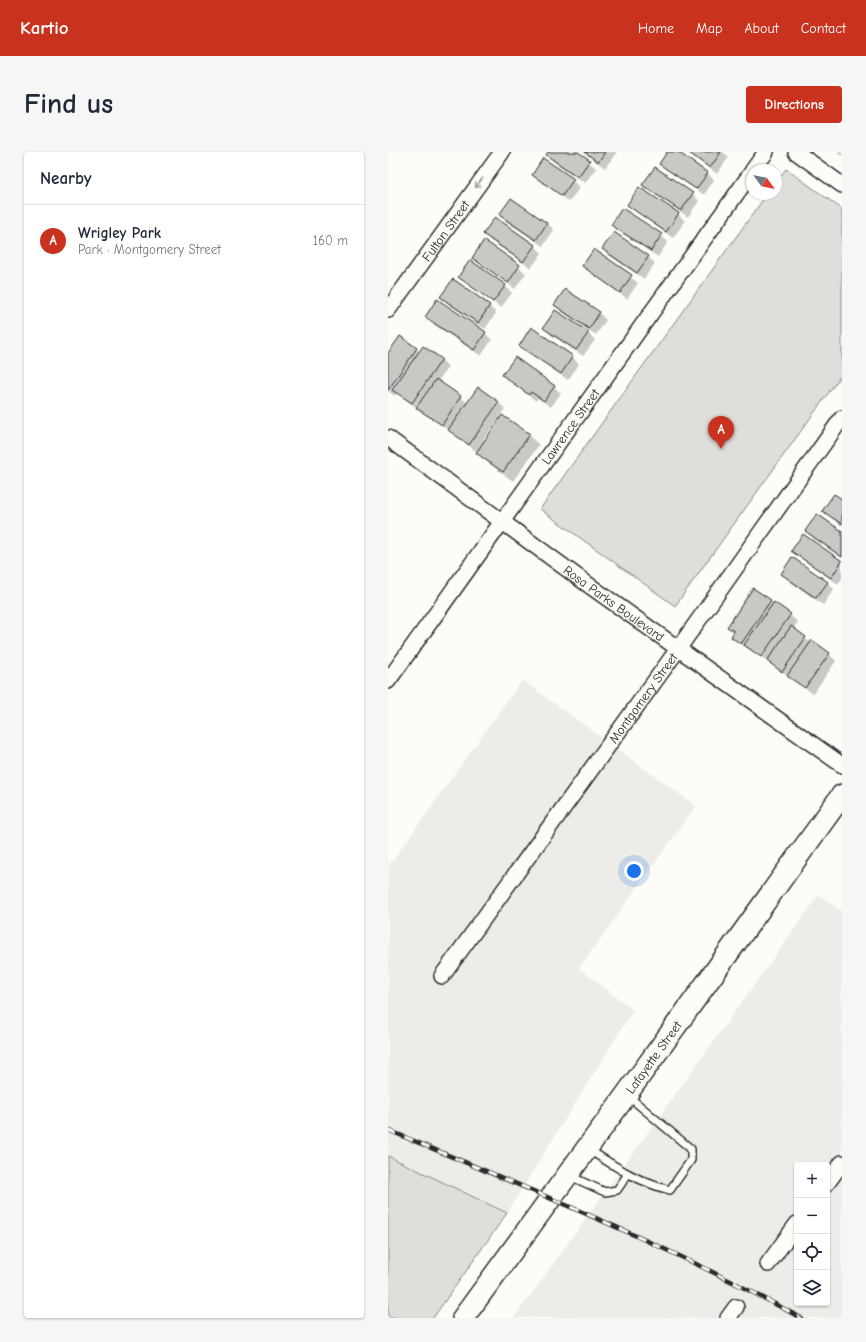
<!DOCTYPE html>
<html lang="en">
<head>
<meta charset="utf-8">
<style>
	body { margin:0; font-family:"Comic Neue",sans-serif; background:#f6f6f7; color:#1f2937 }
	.controls { position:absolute; right:12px; bottom:12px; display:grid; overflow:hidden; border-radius:4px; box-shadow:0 1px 3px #0004 }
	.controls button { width:36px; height:36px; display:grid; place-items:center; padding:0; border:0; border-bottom:1px solid #e0e1e3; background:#fff; color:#1f2937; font:20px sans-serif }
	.compass { position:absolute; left:358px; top:12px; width:36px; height:36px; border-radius:50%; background:#fff; box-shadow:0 1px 3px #0004; rotate:123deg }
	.you { position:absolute; left:246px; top:719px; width:14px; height:14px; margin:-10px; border:3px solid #fff; border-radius:50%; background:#1a73e8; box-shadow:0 0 0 6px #1a73e833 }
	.badge { display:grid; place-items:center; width:26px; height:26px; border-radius:50%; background:#c8321e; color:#fff; font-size:13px; font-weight:700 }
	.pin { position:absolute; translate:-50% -33px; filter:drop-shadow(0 1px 2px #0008) }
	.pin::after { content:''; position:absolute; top:21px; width:14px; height:12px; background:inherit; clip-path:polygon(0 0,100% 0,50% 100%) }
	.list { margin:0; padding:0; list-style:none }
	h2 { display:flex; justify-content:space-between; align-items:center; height:52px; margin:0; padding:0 16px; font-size:17px }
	h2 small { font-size:13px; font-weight:400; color:#747a83 }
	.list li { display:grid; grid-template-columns:26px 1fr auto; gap:12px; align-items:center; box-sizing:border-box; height:72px; padding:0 16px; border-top:1px solid #e0e1e3 }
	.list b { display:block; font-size:15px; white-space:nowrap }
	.list p { margin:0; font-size:13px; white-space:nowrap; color:#747a83 }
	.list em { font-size:13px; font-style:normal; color:#747a83 }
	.icon { flex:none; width:22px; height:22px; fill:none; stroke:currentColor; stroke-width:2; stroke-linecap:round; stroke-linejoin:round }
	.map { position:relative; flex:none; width:454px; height:1166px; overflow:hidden; border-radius:4px }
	header { display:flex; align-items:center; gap:24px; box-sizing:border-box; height:56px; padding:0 20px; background:#c8321e; color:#fff }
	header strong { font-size:19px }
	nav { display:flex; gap:22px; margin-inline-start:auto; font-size:14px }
	.intro { display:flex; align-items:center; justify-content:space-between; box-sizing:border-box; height:96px; padding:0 24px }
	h1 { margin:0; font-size:28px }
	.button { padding:10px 18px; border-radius:4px; background:#c8321e; color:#fff; font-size:14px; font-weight:700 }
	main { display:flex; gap:24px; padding:0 24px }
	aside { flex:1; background:#fff; border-radius:4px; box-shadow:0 1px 3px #0004 }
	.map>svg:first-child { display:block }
	.built { fill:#edece8; fill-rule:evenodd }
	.green { fill:#dfdeda; stroke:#858482 }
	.shadow { fill:#0003 }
	.building { fill:#c9c8c4; stroke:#2b2b2b }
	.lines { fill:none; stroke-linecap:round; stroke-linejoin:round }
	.lane-casing { stroke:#2b2b2b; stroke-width:10 }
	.street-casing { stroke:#2b2b2b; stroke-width:18 }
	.secondary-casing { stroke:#2b2b2b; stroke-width:24 }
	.lane { stroke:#fdfcf7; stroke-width:7 }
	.street { stroke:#fdfcf7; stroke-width:15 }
	.secondary { stroke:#fdfcf7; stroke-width:21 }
	.rail-casing { stroke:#2b2b2b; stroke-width:4.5 }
	.rail { stroke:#fdfcf7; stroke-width:3; stroke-dasharray:9; stroke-linecap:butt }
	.oneway { stroke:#9e9e9b }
	.labels { text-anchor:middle; stroke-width:3; stroke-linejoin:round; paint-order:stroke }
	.street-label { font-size:13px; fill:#2b2b2b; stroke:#fdfcf7 }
</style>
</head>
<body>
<header>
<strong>Kartio</strong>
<nav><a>Home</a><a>Map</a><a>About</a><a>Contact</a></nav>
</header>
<div class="intro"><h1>Find us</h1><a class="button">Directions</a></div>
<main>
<aside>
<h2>Nearby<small></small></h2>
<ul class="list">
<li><span class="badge">A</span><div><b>Wrigley Park</b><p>Park · Montgomery Street</p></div><em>160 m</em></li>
</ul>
</aside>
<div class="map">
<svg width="454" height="1166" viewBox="0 0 454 1166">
	<rect width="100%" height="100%" fill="#fdfcf7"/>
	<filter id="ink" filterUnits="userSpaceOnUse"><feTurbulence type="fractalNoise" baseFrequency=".025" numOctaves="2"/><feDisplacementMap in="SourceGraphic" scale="8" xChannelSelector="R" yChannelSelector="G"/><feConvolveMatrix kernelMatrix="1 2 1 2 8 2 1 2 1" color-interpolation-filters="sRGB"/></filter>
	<g filter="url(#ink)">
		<g class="built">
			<polygon points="134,528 308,654 191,816 245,858 119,1061 0,1004 0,715"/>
			<path d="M431,743L454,759V1166H126ZM409,1013H439V1151H409Z"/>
		</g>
		<g class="green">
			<polygon points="398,17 454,57 454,222 287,454 152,357 379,42 388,42 388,30"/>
			<polygon points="0,1004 119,1061 45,1166 0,1166"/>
		</g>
		<g class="shadow">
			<polygon points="161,0 188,0 208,16 197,31 166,10 159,3"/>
			<polygon points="195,0 229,0 217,16"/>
			<polygon points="280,0 288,0 319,21 326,28 316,43 279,18 272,12"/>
			<polygon points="299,0 335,0 341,5 329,22"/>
			<polygon points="448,0 454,0 454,4"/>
			<polygon points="156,7 192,35 181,50 145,23"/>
			<polygon points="267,16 305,42 311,49 300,65 262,39 256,32"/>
			<polygon points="123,48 159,71 166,78 155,94 119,70 112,63"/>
			<polygon points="240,53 290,62 297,69 285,86 247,59"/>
			<polygon points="235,57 273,83 280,90 270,105 232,80 225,73"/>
			<polygon points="107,66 147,94 154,101 143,116 103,89 96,82"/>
			<polygon points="97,89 138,121 127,137 85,105"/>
			<polygon points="215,97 260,105 267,111 256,127 222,104"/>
			<polygon points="206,98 250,131 239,147 195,114"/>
			<polygon points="71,125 117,134 124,141 113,156"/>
			<polygon points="54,145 101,154 108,161 97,177 60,152"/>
			<polygon points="49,149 97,181 104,188 93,204 45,172 38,165"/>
			<polygon points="167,153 211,161 218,168 208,183 174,160"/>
			<polygon points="156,176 200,181 207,188 195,204 163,183"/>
			<polygon points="144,177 184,205 191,212 180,228 139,200 132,194"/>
			<polygon points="12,185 32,200 35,195 54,208 60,215 50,229 80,251 110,250 117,257 95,288 141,283 151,293 125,329 99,310 89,300 61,278 37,262 9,241 7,244 0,239 0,203"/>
			<polygon points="115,223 166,235 173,241 163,255 150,246 148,249"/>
			<polygon points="454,348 454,374 435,359"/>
			<polygon points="418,379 454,381 454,406 425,386"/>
			<polygon points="415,383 454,410 454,427 450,432 411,405 404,398"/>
			<polygon points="394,422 439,430 446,437 435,453 401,429"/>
			<polygon points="382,448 410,470 405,477 423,491 441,502 448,509 425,542 381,510 351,491 344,485 346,481 340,475"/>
		</g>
		<g class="building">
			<polygon points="160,0 190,0 202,8 190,25 158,3"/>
			<polygon points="197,0 217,0 210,10"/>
			<polygon points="279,0 290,0 320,21 308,37 271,12"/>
			<polygon points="300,0 333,0 322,16"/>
			<polygon points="155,6 186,27 174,44 144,23"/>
			<polygon points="267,15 305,41 293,59 254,33"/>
			<polygon points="251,35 291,61 278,80 239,53"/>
			<polygon points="123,46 159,71 148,88 111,63"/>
			<polygon points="234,56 274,82 263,99 223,73"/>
			<polygon points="107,65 147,93 135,110 95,82"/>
			<polygon points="226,80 261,104 249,121 214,97"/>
			<polygon points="96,88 132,113 120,131 84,106"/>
			<polygon points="206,97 244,123 232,141 194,114"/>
			<polygon points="82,108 118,133 105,150 70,125"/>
			<polygon points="65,127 102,153 90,171 52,145"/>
			<polygon points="177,137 212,160 201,177 166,153"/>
			<polygon points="49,147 98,180 86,198 37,165"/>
			<polygon points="167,158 201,180 188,198 155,176"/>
			<polygon points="143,175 185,204 173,222 131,194"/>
			<polygon points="12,184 29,196 0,238 0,201"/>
			<polygon points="35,194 54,207 24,251 4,238"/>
			<polygon points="127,205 167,234 156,249 143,240 141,243 114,223"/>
			<polygon points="48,227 73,244 54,273 28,256"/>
			<polygon points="90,235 111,250 81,293 60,278"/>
			<polygon points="114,263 142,282 115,320 88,301"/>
			<polygon points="446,342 454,347 454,372 434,359"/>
			<polygon points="429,362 454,379 454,405 417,379"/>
			<polygon points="415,382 454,409 443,426 403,399"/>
			<polygon points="404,405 440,430 428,446 393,422"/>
			<polygon points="365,436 383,448 353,492 343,485 346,479 339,475"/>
			<polygon points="386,450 403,462 373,505 356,493"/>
			<polygon points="403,474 418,485 394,520 379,509"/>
			<polygon points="424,488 442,501 417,536 399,524"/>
		</g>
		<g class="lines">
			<defs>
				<g id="lane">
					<path d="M200,997C226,1014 252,1031 282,1038L303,1008V997L239,943"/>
					<polyline points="182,1024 217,1040 229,1038 240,1022"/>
				</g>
				<g id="street">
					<polyline points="408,0 454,33"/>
					<polyline points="365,18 378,0"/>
					<path id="s1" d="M0,158L114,0"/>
					<path id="s2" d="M0,286L202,434L454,613"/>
					<path id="s3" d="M0,529L364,20"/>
					<path id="s4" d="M54,824L290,497L454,266"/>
					<polyline points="439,1031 454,1011"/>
					<polyline points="380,1112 409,1072"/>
					<polyline points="340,1166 348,1155"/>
				</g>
				<g id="secondary">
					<path id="s5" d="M75,1166L238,943L454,643"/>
				</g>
			</defs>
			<use href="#lane" class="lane-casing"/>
			<use href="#street" class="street-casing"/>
			<use href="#secondary" class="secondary-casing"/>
			<use href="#lane" class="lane"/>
			<use href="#street" class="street"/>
			<use href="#secondary" class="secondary"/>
			<defs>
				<path id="rail" d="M0,978C140,1037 281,1093 413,1166"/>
			</defs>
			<use href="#rail" class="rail-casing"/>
			<use href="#rail" class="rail"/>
		</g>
		<defs><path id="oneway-shaft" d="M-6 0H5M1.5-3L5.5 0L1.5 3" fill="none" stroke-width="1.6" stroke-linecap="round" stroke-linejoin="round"/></defs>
		<use class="oneway" href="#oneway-shaft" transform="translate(91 31) rotate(126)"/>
	</g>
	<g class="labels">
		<g class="street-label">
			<text dy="5" stroke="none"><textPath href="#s1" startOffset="98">Fulton Street</textPath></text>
			<text dy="5" stroke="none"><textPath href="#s3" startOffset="313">Lawrence Street</textPath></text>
			<text dy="5" stroke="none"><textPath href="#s2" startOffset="280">Rosa Parks Boulevard</textPath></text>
			<text dy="5" stroke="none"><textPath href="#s4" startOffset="343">Montgomery Street</textPath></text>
			<text dy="5" stroke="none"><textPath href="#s5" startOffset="323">Lafayette Street</textPath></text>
		</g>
	</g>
</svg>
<div class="controls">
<button>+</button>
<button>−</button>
<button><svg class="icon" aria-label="locate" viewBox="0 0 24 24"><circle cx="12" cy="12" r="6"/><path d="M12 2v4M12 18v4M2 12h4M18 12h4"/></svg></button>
<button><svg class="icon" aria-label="layers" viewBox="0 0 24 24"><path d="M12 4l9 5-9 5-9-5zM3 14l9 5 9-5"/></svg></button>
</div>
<svg class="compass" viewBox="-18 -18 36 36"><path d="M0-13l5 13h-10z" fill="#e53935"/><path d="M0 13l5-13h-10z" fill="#747a83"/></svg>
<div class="you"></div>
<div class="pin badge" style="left:333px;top:297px">A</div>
</div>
</main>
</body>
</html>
